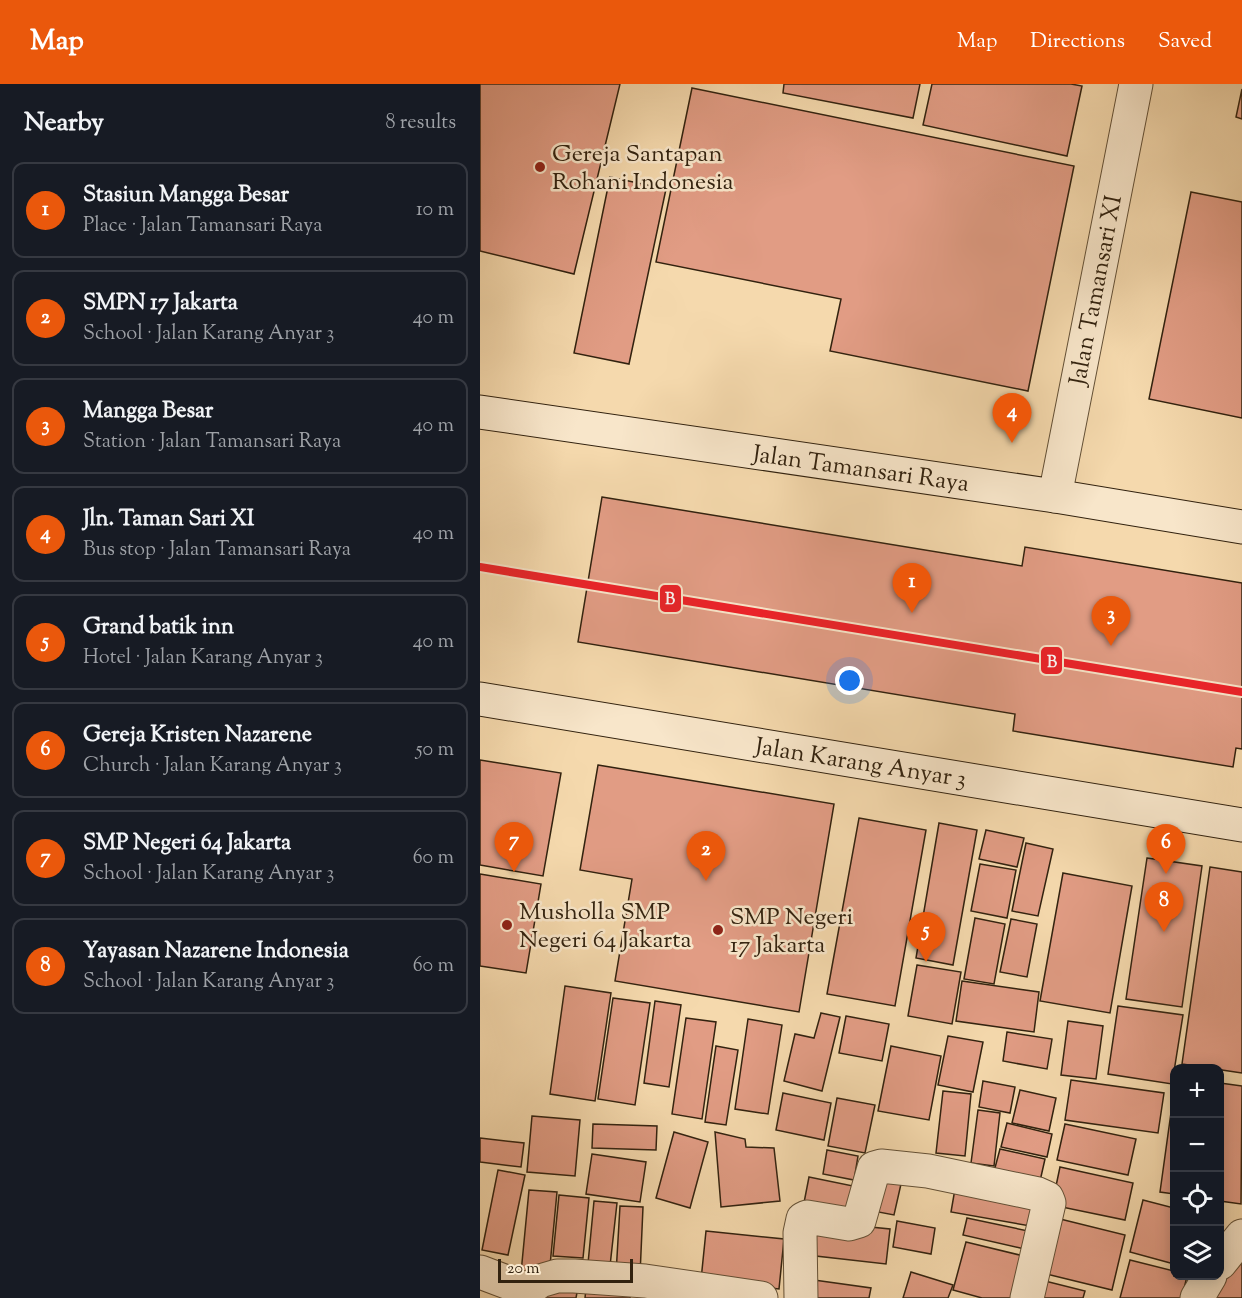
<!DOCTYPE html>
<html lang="en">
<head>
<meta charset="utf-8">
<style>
	body { margin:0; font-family:"Sorts Mill Goudy",serif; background:#20242c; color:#f1f3f6 }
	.controls { position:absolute; right:18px; bottom:18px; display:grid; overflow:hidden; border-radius:12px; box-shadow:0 3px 15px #0003 }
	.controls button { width:54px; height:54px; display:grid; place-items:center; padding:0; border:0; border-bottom:2px solid #363941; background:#171b24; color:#f1f3f6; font:30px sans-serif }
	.scale { position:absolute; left:18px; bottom:15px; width:135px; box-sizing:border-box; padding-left:6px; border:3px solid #32220f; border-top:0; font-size:16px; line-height:21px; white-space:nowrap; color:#32220f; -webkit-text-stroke:4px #f8e6ca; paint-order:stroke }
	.you { position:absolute; left:370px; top:597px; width:21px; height:21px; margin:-15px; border:4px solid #fff; border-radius:50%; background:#1a73e8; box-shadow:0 0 0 9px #1a73e833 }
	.badge { display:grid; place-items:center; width:39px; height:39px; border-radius:50%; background:#ea580c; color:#fff; font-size:20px; font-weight:700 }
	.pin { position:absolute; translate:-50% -50px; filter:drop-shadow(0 2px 3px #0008) }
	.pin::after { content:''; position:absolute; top:32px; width:21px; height:18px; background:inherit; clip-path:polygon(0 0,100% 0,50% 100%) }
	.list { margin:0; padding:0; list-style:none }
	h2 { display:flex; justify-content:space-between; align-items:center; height:78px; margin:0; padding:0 24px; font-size:26px }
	h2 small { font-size:20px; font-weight:400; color:#9ea1a6 }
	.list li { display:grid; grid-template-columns:39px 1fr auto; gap:18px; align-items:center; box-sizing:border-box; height:96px; margin:0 12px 12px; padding:0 12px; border:2px solid #363941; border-radius:12px }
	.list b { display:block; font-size:22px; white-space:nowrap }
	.list p { margin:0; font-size:20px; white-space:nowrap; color:#9ea1a6 }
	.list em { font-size:20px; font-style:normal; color:#9ea1a6 }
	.icon { flex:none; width:33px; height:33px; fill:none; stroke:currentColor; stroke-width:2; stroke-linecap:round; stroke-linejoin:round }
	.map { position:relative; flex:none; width:762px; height:1214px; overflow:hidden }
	header { display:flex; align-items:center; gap:36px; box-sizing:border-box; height:84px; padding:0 30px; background:#ea580c; color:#fff }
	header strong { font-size:28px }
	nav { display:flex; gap:33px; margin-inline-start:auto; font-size:21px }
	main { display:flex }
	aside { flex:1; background:#171b24 }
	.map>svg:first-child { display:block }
	.building { fill:#e19c84; stroke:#32220f; stroke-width:1.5 }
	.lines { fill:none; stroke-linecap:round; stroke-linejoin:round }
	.street-casing { stroke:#635036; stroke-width:35 }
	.secondary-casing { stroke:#32220f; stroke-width:35 }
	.street { stroke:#f8e6ca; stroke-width:33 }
	.secondary { stroke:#f8e6ca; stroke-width:33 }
	.rail-1-casing { stroke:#f8e6ca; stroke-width:12 }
	.rail-1 { stroke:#ec2329; stroke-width:8 }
	.poi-dot { fill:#8f2418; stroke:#f8e6ca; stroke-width:2 }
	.labels { text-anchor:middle; stroke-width:5; stroke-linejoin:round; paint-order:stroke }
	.poi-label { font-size:24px; fill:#32220f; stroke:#f8e6ca; text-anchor:start }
	.street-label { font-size:24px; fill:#32220f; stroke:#f8e6ca }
	.line-badge { stroke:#f8e6ca; stroke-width:2 }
	.badge-label { font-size:16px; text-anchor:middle; font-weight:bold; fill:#fff }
</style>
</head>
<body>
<header>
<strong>Map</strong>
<nav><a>Map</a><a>Directions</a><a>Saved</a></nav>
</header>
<main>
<aside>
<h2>Nearby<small>8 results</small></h2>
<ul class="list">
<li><span class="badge">1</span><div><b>Stasiun Mangga Besar</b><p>Place · Jalan Tamansari Raya</p></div><em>10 m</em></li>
<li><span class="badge">2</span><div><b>SMPN 17 Jakarta</b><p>School · Jalan Karang Anyar 3</p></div><em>40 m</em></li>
<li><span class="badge">3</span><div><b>Mangga Besar</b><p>Station · Jalan Tamansari Raya</p></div><em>40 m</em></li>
<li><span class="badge">4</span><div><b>Jln. Taman Sari XI</b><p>Bus stop · Jalan Tamansari Raya</p></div><em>40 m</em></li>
<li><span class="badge">5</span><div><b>Grand batik inn</b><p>Hotel · Jalan Karang Anyar 3</p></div><em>40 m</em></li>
<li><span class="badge">6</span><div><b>Gereja Kristen Nazarene</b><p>Church · Jalan Karang Anyar 3</p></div><em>50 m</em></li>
<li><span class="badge">7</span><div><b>SMP Negeri 64 Jakarta</b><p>School · Jalan Karang Anyar 3</p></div><em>60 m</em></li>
<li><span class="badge">8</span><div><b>Yayasan Nazarene Indonesia</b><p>School · Jalan Karang Anyar 3</p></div><em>60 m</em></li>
</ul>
</aside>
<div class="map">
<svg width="762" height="1214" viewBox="0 0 762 1214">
	<rect width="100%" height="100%" fill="#f5d9ad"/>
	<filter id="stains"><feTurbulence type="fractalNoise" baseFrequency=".00333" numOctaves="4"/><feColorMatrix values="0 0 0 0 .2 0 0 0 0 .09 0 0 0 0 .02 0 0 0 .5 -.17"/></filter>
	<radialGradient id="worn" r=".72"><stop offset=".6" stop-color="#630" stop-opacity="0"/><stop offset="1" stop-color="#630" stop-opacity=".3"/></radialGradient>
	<g class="building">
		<polygon points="0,0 140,0 94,190 0,167"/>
		<polygon points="304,0 440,0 433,34 303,9"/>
		<polygon points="452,0 591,0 602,2 587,72 443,41"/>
		<polygon points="212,4 594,82 548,307 350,267 361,215 176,178"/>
		<polygon points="762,5 762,35 756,33"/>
		<polygon points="130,93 186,105 149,280 94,269"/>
		<polygon points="711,108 762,118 762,334 669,315"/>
		<polygon points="122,413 542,482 545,463 762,499 762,665 756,664 753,683 533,647 535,630 98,558"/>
		<polygon points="0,676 81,689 63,792 0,781"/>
		<polygon points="118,681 354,720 319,928 135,897 152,795 100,786"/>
		<polygon points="379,734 446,746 415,922 347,910"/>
		<polygon points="459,739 497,746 473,881 436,874"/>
		<polygon points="506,746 544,754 537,783 499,775"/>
		<polygon points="546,759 573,765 558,832 532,827"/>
		<polygon points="667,774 722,782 702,923 646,915"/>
		<polygon points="500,780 536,786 527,834 491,827"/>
		<polygon points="730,783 762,788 762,989 702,980"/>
		<polygon points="583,789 652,802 630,929 560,917"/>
		<polygon points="0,790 61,800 46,889 0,882"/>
		<polygon points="495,834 525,840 514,900 484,895"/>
		<polygon points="531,835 557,840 547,893 520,888"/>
		<polygon points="437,881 481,888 472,940 428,932"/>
		<polygon points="482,897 559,908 554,948 476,937"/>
		<polygon points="85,902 131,909 115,1017 70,1010"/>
		<polygon points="133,914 170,919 155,1021 118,1015"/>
		<polygon points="175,917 201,921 189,1003 164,999"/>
		<polygon points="638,922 703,931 692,1000 628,990"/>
		<polygon points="341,929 360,933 342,1007 304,997 315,950 334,954"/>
		<polygon points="366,932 409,940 402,977 359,969"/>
		<polygon points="206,934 236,938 222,1035 192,1030"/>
		<polygon points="268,935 302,941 288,1030 255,1025"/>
		<polygon points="588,937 623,942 616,995 581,991"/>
		<polygon points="527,948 572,955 567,985 523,977"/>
		<polygon points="468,952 503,958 493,1008 458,1001"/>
		<polygon points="236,962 258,966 246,1041 225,1038"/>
		<polygon points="411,962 461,972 449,1036 398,1027"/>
		<polygon points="591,996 684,1009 678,1049 585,1036"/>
		<polygon points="503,997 535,1003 530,1029 499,1023"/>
		<polygon points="740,999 762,1002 761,1120 740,1117"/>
		<polygon points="540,1006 576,1014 569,1047 532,1039"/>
		<polygon points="463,1007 491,1010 485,1072 456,1069"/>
		<polygon points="694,1007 694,1110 680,1108"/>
		<polygon points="303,1009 351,1019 344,1056 296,1046"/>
		<polygon points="357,1014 395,1021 385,1069 348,1062"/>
		<polygon points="498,1026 520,1029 514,1082 491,1079"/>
		<polygon points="52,1032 100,1036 95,1092 47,1088"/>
		<polygon points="527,1039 572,1050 567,1073 521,1063"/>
		<polygon points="113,1040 177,1042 176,1066 112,1064"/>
		<polygon points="585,1040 656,1055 648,1091 577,1076"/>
		<polygon points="194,1048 228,1058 210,1124 176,1114"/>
		<polygon points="235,1048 265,1055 266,1063 294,1064 300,1117 241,1123"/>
		<polygon points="0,1054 44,1059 41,1083 0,1078"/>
		<polygon points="520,1065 565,1075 558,1106 512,1095"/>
		<polygon points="347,1066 378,1072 374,1096 343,1090"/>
		<polygon points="112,1070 166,1078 160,1118 106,1110"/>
		<polygon points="580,1083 653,1099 645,1136 572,1121"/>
		<polygon points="18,1086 45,1091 28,1171 2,1166"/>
		<polygon points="329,1093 378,1103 371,1139 322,1129"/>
		<polygon points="400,1096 421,1100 414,1131 393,1127"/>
		<polygon points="476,1099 562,1113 556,1143 471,1128"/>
		<polygon points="49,1106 77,1108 69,1192 41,1189"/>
		<polygon points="79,1111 109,1114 103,1174 73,1172"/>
		<polygon points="663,1116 694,1124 694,1180 650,1168"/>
		<polygon points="114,1117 137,1119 129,1191 107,1190"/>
		<polygon points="140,1122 163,1123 160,1191 136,1190"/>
		<polygon points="568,1132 645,1151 632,1206 554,1187"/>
		<polygon points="487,1134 553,1148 549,1166 483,1151"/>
		<polygon points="330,1137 410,1145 406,1180 327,1171"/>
		<polygon points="417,1137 455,1144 451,1170 413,1163"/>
		<polygon points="226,1147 304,1155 299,1205 221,1196"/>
		<polygon points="486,1158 552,1174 542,1214 502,1214 473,1206"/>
		<polygon points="762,1168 762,1214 734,1214 743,1193"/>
		<polygon points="650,1176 694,1187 694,1192 707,1192 702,1214 640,1214"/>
		<polygon points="431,1188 473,1201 468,1214 423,1214"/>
		<polygon points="107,1195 152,1201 150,1214 105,1214"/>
		<polygon points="557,1195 605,1207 603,1214 552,1214"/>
		<polygon points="334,1196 391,1204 389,1214 331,1214"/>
		<polygon points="98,1203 96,1214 57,1214"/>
	</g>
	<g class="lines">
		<defs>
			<g id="street">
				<polyline points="575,412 656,0"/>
				<polyline points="740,1179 762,1152"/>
				<polyline points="0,1188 48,1206"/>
				<polyline points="48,1206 60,1197 77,1192 94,1192 165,1197 281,1214"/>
				<polyline points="321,1214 320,1149 323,1135 327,1133 369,1140 379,1137 394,1084 401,1082 448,1087 558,1110 567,1114 569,1119 547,1214"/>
				<polyline points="717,1214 730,1192"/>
			</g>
			<g id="secondary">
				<polyline points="0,328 575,412 762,443"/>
				<polyline points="0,615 762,741"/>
			</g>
		</defs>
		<use href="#street" class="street-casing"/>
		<use href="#secondary" class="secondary-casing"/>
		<use href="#street" class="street"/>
		<use href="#secondary" class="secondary"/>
		<defs>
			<polyline id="rail-1" points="0,483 762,608"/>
		</defs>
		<use href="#rail-1" class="rail-1-casing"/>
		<use href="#rail-1" class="rail-1"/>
	</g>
	<g class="poi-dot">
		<circle cx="60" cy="83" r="6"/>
		<circle cx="27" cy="841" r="6"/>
		<circle cx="238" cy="846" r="6"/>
	</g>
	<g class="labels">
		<g class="poi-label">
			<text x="72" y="77">Gereja Santapan<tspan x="72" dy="28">Rohani Indonesia</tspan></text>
			<text x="39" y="835">Musholla SMP<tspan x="39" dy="28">Negeri 64 Jakarta</tspan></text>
			<text x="250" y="840">SMP Negeri<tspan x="250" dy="28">17 Jakarta</tspan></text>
		</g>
		<g class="street-label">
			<text transform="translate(615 206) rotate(-79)" y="8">Jalan Tamansari XI</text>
			<text transform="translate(381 384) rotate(8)" y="8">Jalan Tamansari Raya</text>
			<text transform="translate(381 678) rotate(9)" y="8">Jalan Karang Anyar 3</text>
		</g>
	</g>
	<g class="line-badge">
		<rect x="179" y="500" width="23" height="29" rx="6" fill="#ec2329"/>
		<rect x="560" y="562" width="23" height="29" rx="6" fill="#ec2329"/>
	</g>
	<g class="badge-label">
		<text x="190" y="520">B</text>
		<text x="572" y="583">B</text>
	</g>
	<rect width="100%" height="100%" filter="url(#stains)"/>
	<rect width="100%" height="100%" fill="url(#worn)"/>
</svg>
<div class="controls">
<button>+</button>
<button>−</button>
<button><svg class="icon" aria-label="locate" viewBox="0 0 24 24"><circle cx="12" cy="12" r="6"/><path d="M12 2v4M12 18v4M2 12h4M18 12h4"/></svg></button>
<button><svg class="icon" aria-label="layers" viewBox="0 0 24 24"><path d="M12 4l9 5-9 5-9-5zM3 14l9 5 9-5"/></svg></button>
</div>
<div class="scale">20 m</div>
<div class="you"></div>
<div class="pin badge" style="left:432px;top:529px">1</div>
<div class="pin badge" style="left:226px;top:797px">2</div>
<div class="pin badge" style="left:631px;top:562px">3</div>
<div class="pin badge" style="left:532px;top:359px">4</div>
<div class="pin badge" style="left:446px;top:878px">5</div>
<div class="pin badge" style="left:686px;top:790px">6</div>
<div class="pin badge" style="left:34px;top:788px">7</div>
<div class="pin badge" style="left:684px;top:848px">8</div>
</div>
</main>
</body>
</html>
